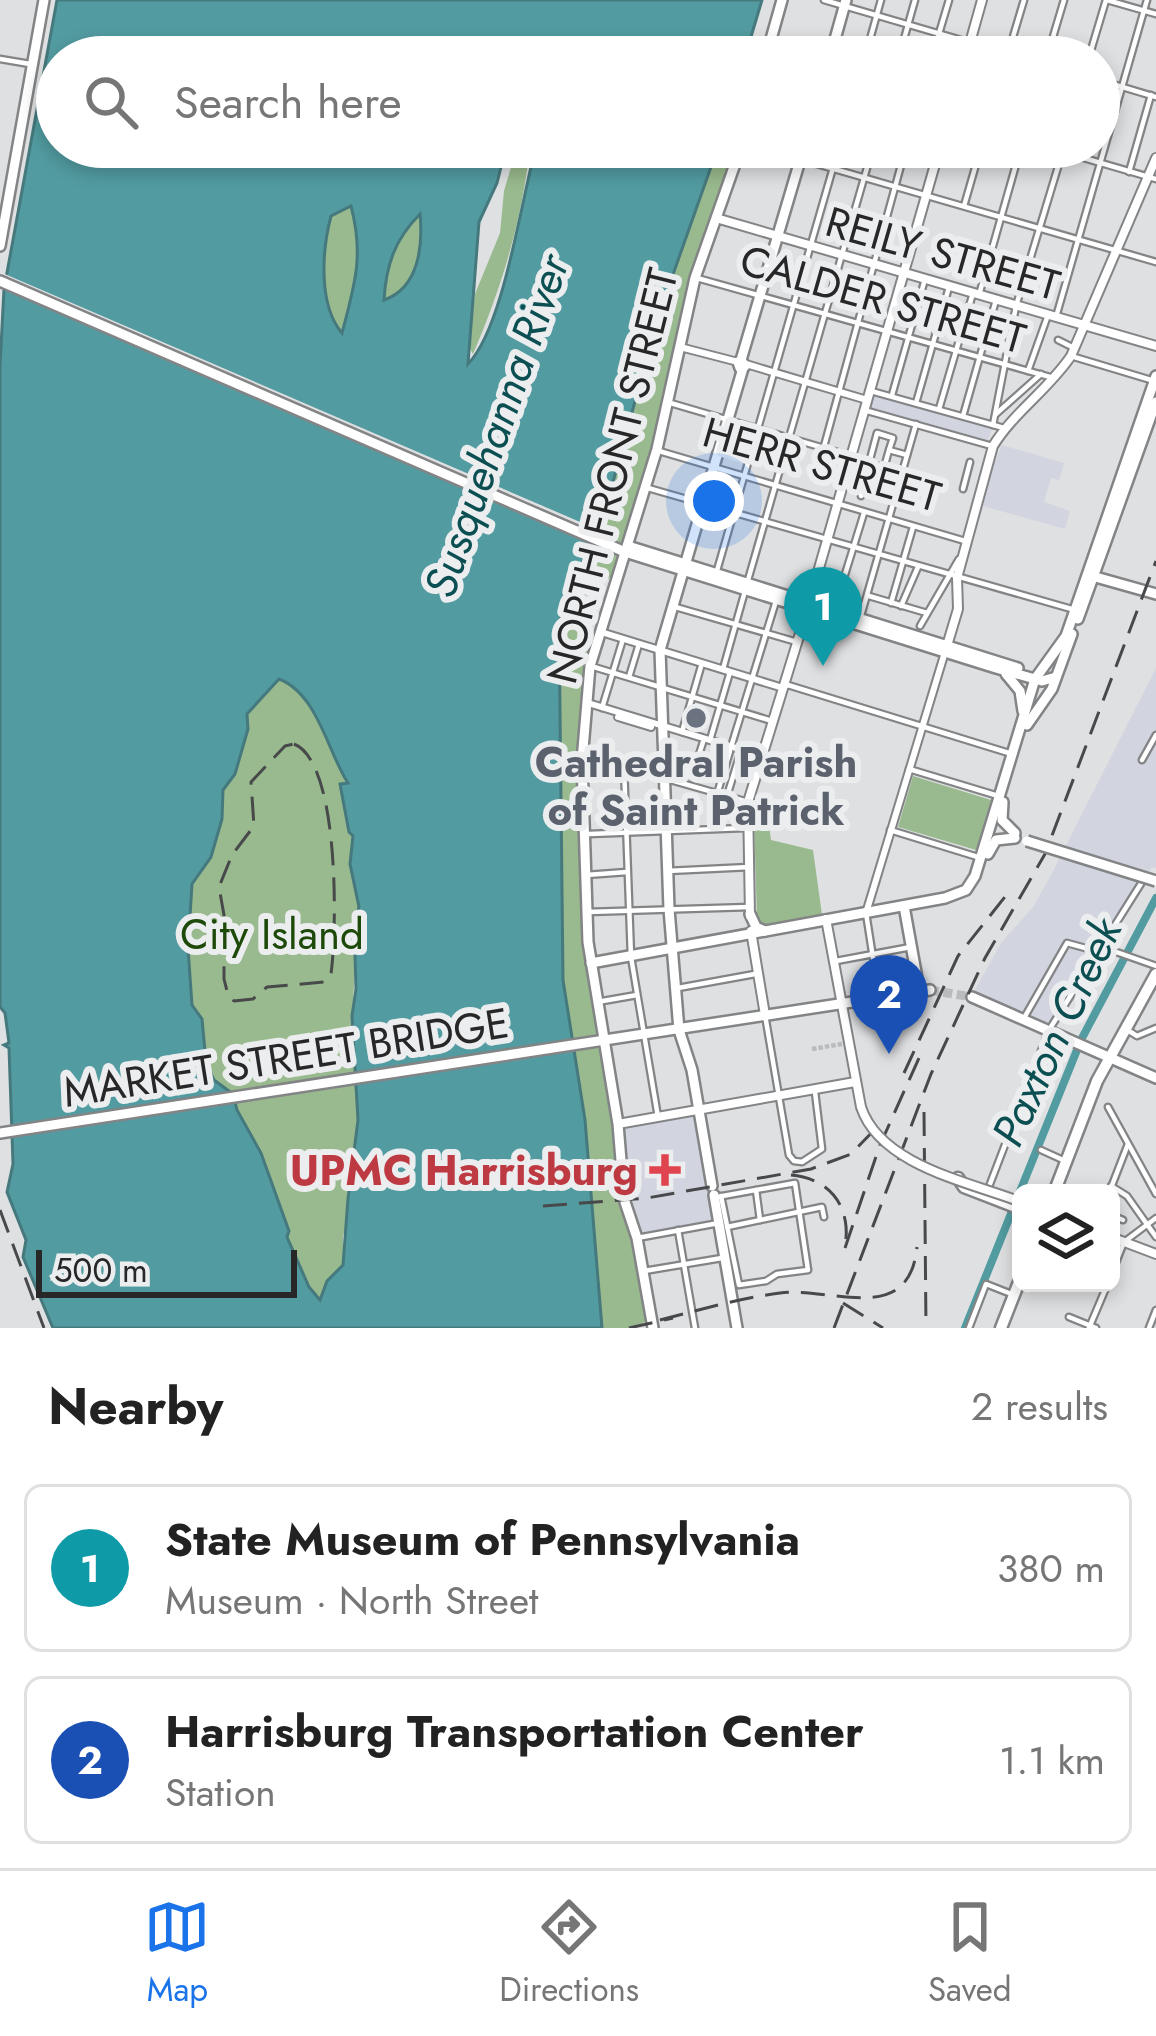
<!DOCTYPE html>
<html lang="en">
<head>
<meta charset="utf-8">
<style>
	body { margin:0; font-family:Jost,sans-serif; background:#f2f2f2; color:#222 }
	.controls { position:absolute; right:36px; bottom:36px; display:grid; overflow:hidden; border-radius:18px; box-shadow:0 6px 18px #0003 }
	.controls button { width:108px; height:108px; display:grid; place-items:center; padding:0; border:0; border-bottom:3px solid #e0e0e0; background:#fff; color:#222; font:60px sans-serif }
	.scale { position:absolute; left:36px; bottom:30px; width:261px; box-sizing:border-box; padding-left:12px; border:6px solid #272728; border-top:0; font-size:33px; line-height:42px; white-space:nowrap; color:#272728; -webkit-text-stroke:9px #ecedef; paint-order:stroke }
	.you { position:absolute; left:714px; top:501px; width:42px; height:42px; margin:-30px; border:9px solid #fff; border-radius:50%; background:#1a73e8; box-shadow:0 0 0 18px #1a73e833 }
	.badge { display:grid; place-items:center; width:78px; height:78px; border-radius:50%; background:#1a73e8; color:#fff; font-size:39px; font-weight:700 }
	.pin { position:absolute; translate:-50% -99px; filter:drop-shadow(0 3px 6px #0008) }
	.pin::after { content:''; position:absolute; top:63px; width:42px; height:36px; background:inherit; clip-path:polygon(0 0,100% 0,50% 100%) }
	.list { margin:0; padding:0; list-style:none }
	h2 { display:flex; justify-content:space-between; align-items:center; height:156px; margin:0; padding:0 48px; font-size:51px }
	h2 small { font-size:39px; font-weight:400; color:#767676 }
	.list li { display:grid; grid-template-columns:78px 1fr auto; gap:36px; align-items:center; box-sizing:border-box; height:168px; margin:0 24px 24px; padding:0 24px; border:3px solid #e0e0e0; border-radius:18px }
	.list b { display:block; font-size:45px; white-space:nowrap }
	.list p { margin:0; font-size:39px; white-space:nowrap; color:#767676 }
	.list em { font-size:39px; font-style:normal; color:#767676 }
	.icon { flex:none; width:66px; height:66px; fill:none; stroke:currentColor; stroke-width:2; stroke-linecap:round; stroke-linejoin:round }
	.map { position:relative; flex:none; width:1156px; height:1328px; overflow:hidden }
	.search { position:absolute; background:#fff; box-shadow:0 6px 18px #0003; left:36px; right:36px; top:36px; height:132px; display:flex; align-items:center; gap:30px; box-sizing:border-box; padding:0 42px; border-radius:66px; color:#767676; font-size:45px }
	.sheet { height:540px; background:#fff }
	nav { display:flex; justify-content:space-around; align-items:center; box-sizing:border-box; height:168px; border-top:3px solid #e0e0e0; background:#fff; font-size:33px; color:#767676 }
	nav a { display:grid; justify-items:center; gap:6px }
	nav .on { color:#1a73e8 }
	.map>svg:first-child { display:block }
	.built { fill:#d2d5df }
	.green { fill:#99ba8e }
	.water { fill:#529ca1; stroke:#45797d; stroke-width:3; fill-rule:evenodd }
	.pier { fill:#dfe0e2 }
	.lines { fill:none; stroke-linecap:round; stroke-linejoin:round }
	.river { stroke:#529ca1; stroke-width:8 }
	.minor-tunnel { stroke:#babbbd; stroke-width:4.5; stroke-dasharray:4.5 2; stroke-linecap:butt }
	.primary-tunnel { stroke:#babbbd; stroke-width:9; stroke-dasharray:9 4.5; stroke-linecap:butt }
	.minor-casing { stroke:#838486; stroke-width:9 }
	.tertiary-casing { stroke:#838486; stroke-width:10 }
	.secondary-casing { stroke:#838486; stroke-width:12 }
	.primary-casing { stroke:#838486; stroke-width:14 }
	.trunk-casing { stroke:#838486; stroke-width:15 }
	.minor { stroke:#fff; stroke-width:4.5 }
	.tertiary { stroke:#fff; stroke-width:6 }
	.secondary { stroke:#fff; stroke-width:8 }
	.primary { stroke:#fff; stroke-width:9 }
	.trunk { stroke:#fff; stroke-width:10 }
	.rail { stroke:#48494a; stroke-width:3; stroke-dasharray:24 12; stroke-linecap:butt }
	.secondary-bridge-casing { stroke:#838486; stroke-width:12; stroke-linecap:butt }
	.primary-bridge-casing { stroke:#838486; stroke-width:14; stroke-linecap:butt }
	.secondary-bridge { stroke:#fff; stroke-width:8 }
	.primary-bridge { stroke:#fff; stroke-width:9 }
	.worship-dot { fill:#6b7280; stroke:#ecedef; stroke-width:4.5 }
	.health-dot { fill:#e0444e; stroke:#ecedef; stroke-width:4.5 }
	.labels { text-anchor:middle; stroke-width:12; stroke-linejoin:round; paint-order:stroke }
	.street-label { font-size:42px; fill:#272728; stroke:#ecedef }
	.worship-label { font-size:42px; font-weight:bold; fill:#5b616d; stroke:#ecedef }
	.park-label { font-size:42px; fill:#1d4909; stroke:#ecedef }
	.health-label { font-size:42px; font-weight:bold; fill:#be3a42; stroke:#ecedef; text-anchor:end }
	.water-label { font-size:45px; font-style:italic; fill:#0c4f53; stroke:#ecedef }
</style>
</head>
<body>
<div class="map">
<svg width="1156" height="1328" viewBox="0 0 1156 1328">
	<rect width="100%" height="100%" fill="#dfe0e2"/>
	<g class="built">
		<polygon points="870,390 993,425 987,444 864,410"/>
		<polygon points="1002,445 1064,463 1059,480 1051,478 1044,502 1070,511 1065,529 983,506 991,471"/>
		<polygon points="1156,668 1156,868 1152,867 1048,1026 975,990 1001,943 1033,907 1051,875"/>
		<polygon points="697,1114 713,1221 640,1235 624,1178 625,1128"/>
	</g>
	<g class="green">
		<path d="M517,147H530C522,220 502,287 473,354L469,347L475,294L500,233L504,191Z"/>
		<polygon points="718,147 738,147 694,272 653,451 611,577 587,593 579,612 576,648 591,652 584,912 615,1124 620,1194 650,1319 634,1328 602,1328 585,1120 563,980 559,622 610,493 658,317"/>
		<path d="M351,205C364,255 355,285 342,334C318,305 322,251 331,216Z"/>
		<path d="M420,213C423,246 419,288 383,301C388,263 395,242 420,213Z"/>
		<path d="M279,679C322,695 330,768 362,796L340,785L349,832L353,836L350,863L359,907L352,1016L358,1120L348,1199L350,1212L343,1236V1265L327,1281L320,1300L309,1287L287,1237L289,1231L261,1153L237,1110L233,1094L214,1080L206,1062L202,1019L192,1005L188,941L192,884L212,856L222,820L223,790L235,774L248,729L247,714Z"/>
		<polygon points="913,776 991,800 976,850 898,827"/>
		<polygon points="754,820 769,826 771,840 813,850 822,915 763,925 757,920"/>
	</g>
	<path class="water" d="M57,0H762L745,57H57V147H506L497,183L479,222L468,364C504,327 521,200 536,147H718L658,317L610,493L559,622L563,980L585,1120L602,1328H53L23,1257L26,1240L7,1192L13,1164L9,1048L4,1045L9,1043L5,1013L0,1007V366L4,289ZM351,206C364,255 355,284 342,333C318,305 322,250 331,216ZM420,214C423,246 419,288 384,300C386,265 395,239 420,214ZM279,679C318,694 328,753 348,783L340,784L349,832L353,836L350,864L359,907L354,922L356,989L352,1016L358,1120L348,1199L343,1265L327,1281L320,1300L309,1287L287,1237L289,1231L261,1153L237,1110L233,1094L214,1080L206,1062L202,1019L192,1005L188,948L192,884L211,857L222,819L223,790L235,774L248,729L247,714Z"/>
	<polygon class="pier" points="0,272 601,531 596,544 0,285"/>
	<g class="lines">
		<polyline class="river" points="965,1328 1081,1040 1156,898"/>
		<g class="minor-tunnel">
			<polyline points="689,784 696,764"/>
			<polyline points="812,1049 848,1043"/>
		</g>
		<polyline class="primary-tunnel" points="930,990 972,997"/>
		<defs>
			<g id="minor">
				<polyline points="824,0 1019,57"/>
				<polyline points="1107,0 1156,14"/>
				<polyline points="865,57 881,0"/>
				<polyline points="899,57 915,0"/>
				<polyline points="932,57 949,0"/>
				<polyline points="1007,57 1024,0"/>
				<polyline points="1047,57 1064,0"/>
				<polyline points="1089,57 1106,0"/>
				<polyline points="0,59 30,64"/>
				<polyline points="1099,80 1156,97"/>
				<polyline points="758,147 1156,262"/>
				<polyline points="1046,147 1156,179"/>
				<polyline points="1129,172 1151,95"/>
				<polyline points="964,206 981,147"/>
				<polyline points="697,278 1050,377"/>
				<polyline points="979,295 1021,147"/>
				<polyline points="1056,317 1147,0"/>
				<polyline points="1058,340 1074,348"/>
				<polyline points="1071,356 1151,380"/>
				<polyline points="1028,371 1048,315"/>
				<polyline points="871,391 1004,428"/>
				<polyline points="892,395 925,279"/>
				<polyline points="667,402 851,456"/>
				<polyline points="916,403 949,287"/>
				<polyline points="939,409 973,293"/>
				<polyline points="864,410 992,446"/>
				<polyline points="996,414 1041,374"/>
				<polyline points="963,416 996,300"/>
				<polyline points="993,425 1016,306 1064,147"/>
				<polyline points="889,450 884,468 869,463 877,433 893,438 889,450 907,455"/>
				<polyline points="659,451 965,541"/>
				<polyline points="820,461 906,147"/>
				<polyline points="850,464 863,468 861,496"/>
				<polyline points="648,488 1075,610"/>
				<polyline points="963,489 970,462"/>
				<polyline points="716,574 839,147"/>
				<polyline points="748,580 873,147"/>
				<polyline points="869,596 927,613"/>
				<polyline points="891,603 913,527"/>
				<polyline points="672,606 797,642"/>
				<polyline points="901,606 918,567"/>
				<polyline points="834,610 864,513"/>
				<polyline points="860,619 916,424"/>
				<polyline points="920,626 959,559"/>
				<polyline points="594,667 772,721"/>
				<polyline points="723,669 745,591"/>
				<polyline points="629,677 639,644"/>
				<polyline points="783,688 788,685 1012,754"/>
				<polyline points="602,708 623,639"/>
				<polyline points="682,732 702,663"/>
				<polyline points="710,740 730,672"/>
				<polyline points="731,747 776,601"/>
				<polyline points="586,756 748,802"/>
				<polyline points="1142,760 1156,735"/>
				<polyline points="696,764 703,742"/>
				<polyline points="624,766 631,957 658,1117"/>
				<polyline points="909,769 995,795"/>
				<polyline points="718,791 730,751"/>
				<polyline points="727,796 740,754"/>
				<polyline points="890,830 981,858"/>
				<polyline points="589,834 745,828"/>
				<polyline points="667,871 750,867"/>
				<polyline points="586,875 627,872"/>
				<polyline points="587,912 750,907"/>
				<polyline points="866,913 879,996"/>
				<polyline points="1105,948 1156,966"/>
				<polyline points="836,961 911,947"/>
				<polyline points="678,988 755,974"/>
				<polyline points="597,1002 637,995"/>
				<polyline points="765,1015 789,1155 794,1161 802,1162 822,1149 815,1092"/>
				<polyline points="1024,1018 1067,943 1100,952"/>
				<polyline points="1129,1031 1137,1036 1156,1028"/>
				<polyline points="1108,1107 1156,1194"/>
				<polyline points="1041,1150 1063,1160"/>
				<polyline points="990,1184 1049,1030 1142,882"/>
				<polyline points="1111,1186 1127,1196 1156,1237"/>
				<polyline points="756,1190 760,1220"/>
				<polyline points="1109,1193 1128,1144"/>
				<polyline points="717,1197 795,1183 808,1270 777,1274 766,1281 739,1285 721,1196"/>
				<polyline points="1111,1215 1123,1220"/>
				<polyline points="727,1227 822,1207 824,1217"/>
				<polyline points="678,1230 695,1328"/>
				<polyline points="637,1238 719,1223"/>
				<polyline points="644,1271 722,1258"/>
				<polyline points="1111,1275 1124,1242 1156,1218"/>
				<polyline points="1069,1317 1096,1328"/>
				<polyline points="969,1328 986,1284 1014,1295"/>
				<polyline points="1089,1328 1108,1283"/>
				<polyline points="1149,1328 1156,1310"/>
			</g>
			<g id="tertiary">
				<polyline points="680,347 738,362"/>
				<polyline points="746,364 867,400"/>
				<polyline points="601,632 783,688"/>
				<polyline points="588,703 762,756"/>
				<polyline points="618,717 651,727"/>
				<polyline points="866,913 945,652"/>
			</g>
			<g id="secondary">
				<polyline points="966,57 982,0"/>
				<polyline points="716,218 1156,346"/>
				<path d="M946,649L958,609L957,578L993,446C1014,412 1048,390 1071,356L1156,158"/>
				<polyline points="750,916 748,802 805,617 940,147"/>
				<polyline points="826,919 861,1107"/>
				<polyline points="751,931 765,1015"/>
				<polyline points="618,1124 855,1082"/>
				<polyline points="1111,1237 1156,1254"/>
			</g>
			<g id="primary">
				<polyline points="766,57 782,0"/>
				<polyline points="830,57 846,0"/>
				<polyline points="0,246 44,0"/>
				<polyline points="0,281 625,552 996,668 1042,681 1056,677"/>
				<polyline points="738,362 740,368 745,366 741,360 804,147"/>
				<polyline points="628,546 1018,668"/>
				<polyline points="1092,576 1156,594"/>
				<polyline points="1078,619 1156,402"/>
				<polyline points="1006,674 1020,691 1023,711"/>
				<polyline points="1027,725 1052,689 1072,634"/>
				<polyline points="1003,802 1002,820 1015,833"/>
				<polyline points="988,854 996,840 1015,838"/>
				<polyline points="904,906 919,989"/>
				<polyline points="750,914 756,927 765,931"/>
				<polyline points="591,963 945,898 966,890 975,876 1035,679 1066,636 1156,376"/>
				<polyline points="972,997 1156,1078"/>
				<polyline points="0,1133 930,990"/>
				<polyline points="712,1186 692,1070 679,1030 669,909 660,650 743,368"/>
				<polyline points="714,1195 737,1328"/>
				<polyline points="624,1197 618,1124 588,942 582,761 590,666 657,449 695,278 741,147"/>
				<polyline points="625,1202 637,1238 653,1328"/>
			</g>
			<g id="trunk">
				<polyline points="958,1178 964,1187 1021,1209"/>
				<polyline points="1054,1193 1097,1081 1156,974"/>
				<polyline points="1001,1328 1021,1277"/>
			</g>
		</defs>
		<use href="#minor" class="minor-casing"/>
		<use href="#tertiary" class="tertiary-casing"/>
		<use href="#secondary" class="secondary-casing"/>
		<use href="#primary" class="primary-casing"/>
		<use href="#trunk" class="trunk-casing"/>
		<use href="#minor" class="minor"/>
		<use href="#tertiary" class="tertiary"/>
		<use href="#secondary" class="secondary"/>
		<use href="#primary" class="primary"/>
		<use href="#trunk" class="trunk"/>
		<g class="rail">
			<path d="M294,744C340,762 337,930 331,974L324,982L267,987L253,999L234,1001L228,995L224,979V915L219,887L232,855L254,826L251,782L285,746Z"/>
			<polyline points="904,1073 958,956 1008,893"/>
			<polyline points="924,1112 926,1328"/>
			<path d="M791,1175C827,1178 849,1203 846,1239"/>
			<polyline points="543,1206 647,1198 811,1169 851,1154 880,1124"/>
			<polyline points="0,1210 44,1328"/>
			<polyline points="845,1248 880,1145 919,1058"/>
			<polyline points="843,1303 883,1328"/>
			<path d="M660,1320C699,1310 740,1298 780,1293C830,1286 909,1328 917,1247"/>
			<polyline points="629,1328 673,1318"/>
			<polyline points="834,1328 931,1074 985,958 1045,854 1156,561"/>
		</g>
		<defs>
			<path id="secondary-bridge" d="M861,1107C880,1165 969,1182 1021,1202"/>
			<polyline id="primary-bridge" points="1027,841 1156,881"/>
		</defs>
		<use href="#secondary-bridge" class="secondary-bridge-casing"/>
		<use href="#primary-bridge" class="primary-bridge-casing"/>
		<use href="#secondary-bridge" class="secondary-bridge"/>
		<use href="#primary-bridge" class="primary-bridge"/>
	</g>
	<circle class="worship-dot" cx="696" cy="718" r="12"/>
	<path class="health-dot" d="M659 1152h12v12h12v12h-12v12h-12v-12h-12v-12h12z"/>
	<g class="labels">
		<g class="street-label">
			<text transform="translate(943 253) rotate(16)" y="15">REILY STREET</text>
			<text transform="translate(883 299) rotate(16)" y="15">CALDER STREET</text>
			<text transform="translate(822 464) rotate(16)" y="15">HERR STREET</text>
			<text transform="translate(612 476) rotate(-76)" y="15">NORTH FRONT STREET</text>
			<text transform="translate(286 1057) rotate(-9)" y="15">MARKET STREET BRIDGE</text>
		</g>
		<g class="worship-label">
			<text x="696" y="777">Cathedral Parish<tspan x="696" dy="48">of Saint Patrick</tspan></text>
		</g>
		<g class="park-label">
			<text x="272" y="949">City Island</text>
		</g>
		<g class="health-label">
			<text x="638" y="1185">UPMC Harrisburg</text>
		</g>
		<g class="water-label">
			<text transform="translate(496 426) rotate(-71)" y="16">Susquehanna River</text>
			<text transform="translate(1056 1032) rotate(-65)" y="16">Paxton Creek</text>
		</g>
	</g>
</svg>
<div class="controls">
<button><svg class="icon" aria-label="layers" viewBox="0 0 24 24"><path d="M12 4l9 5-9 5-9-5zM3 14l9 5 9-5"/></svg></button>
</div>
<div class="scale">500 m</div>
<div class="you"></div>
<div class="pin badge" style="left:823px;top:666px;background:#0f9aa8">1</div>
<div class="pin badge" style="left:889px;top:1054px;background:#1a4fb4">2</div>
<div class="search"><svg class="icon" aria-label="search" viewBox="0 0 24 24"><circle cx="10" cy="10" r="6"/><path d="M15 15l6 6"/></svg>Search here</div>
</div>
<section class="sheet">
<h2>Nearby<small>2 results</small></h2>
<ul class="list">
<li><span class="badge" style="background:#0f9aa8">1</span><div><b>State Museum of Pennsylvania</b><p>Museum · North Street</p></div><em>380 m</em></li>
<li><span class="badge" style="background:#1a4fb4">2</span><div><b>Harrisburg Transportation Center</b><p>Station</p></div><em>1.1 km</em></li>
</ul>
</section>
<nav>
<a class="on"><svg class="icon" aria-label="map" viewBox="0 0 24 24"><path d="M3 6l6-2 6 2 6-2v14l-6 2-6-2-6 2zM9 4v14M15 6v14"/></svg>Map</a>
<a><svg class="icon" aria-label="directions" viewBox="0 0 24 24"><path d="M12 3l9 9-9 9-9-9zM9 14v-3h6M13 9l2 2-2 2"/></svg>Directions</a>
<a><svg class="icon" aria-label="saved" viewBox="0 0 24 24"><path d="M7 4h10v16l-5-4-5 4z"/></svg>Saved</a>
</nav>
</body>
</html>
